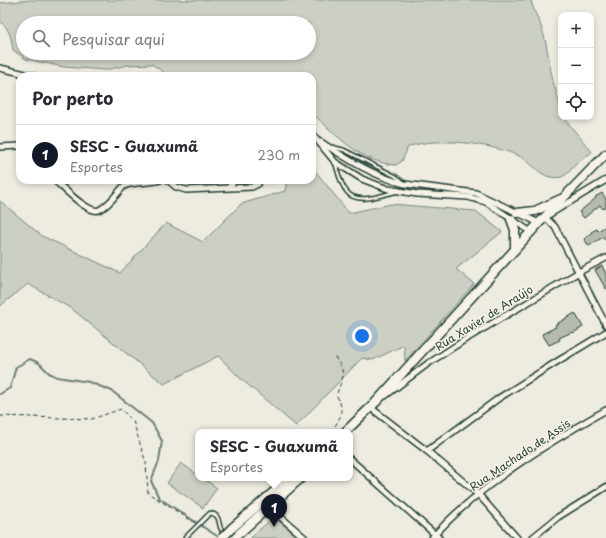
<!DOCTYPE html>
<html lang="pt">
<head>
<meta charset="utf-8">
<style>
	body { margin:0; font-family:"Playpen Sans",sans-serif; background:#f2f2f3; color:#2b2b33 }
	.controls { position:absolute; right:12px; top:12px; display:grid; overflow:hidden; border-radius:8px; box-shadow:0 2px 6px #0003 }
	.controls button { width:36px; height:36px; display:grid; place-items:center; padding:0; border:0; border-bottom:1px solid #e1e1e2; background:#fff; color:#2b2b33; font:20px sans-serif }
	.you { position:absolute; left:362px; top:336px; width:14px; height:14px; margin:-10px; border:3px solid #fff; border-radius:50%; background:#1a73e8; box-shadow:0 0 0 6px #1a73e833 }
	.badge { display:grid; place-items:center; width:26px; height:26px; border-radius:50%; background:#111827; color:#fff; font-size:13px; font-weight:700 }
	.pin { position:absolute; translate:-50% -33px; filter:drop-shadow(0 1px 2px #0008) }
	.pin::after { content:''; position:absolute; top:21px; width:14px; height:12px; background:inherit; clip-path:polygon(0 0,100% 0,50% 100%) }
	.popup { position:absolute; left:195px; top:429px; width:158px; height:52px; box-sizing:border-box; display:grid; place-content:center; border-radius:8px; background:#fff; filter:drop-shadow(0 1px 3px #0005); font-size:13px; white-space:nowrap; color:#7c7c81 }
	.popup b { font-size:15px; color:#2b2b33 }
	.popup::after { content:''; position:absolute; left:50%; top:100%; margin-left:-8px; border:8px solid transparent; border-top-color:#fff }
	.list { margin:0; padding:0; list-style:none }
	h2 { display:flex; justify-content:space-between; align-items:center; height:52px; margin:0; padding:0 16px; font-size:17px }
	h2 small { font-size:13px; font-weight:400; color:#7c7c81 }
	.list li { display:grid; grid-template-columns:26px 1fr auto; gap:12px; align-items:center; box-sizing:border-box; height:60px; padding:0 16px; border-top:1px solid #e1e1e2 }
	.list b { display:block; font-size:15px; white-space:nowrap }
	.list p { margin:0; font-size:13px; white-space:nowrap; color:#7c7c81 }
	.list em { font-size:13px; font-style:normal; color:#7c7c81 }
	.icon { flex:none; width:22px; height:22px; fill:none; stroke:currentColor; stroke-width:2; stroke-linecap:round; stroke-linejoin:round }
	.map { position:relative; flex:none; width:606px; height:538px; overflow:hidden }
	.search { position:absolute; background:#fff; box-shadow:0 2px 6px #0003; left:16px; top:16px; width:300px; height:44px; display:flex; align-items:center; gap:10px; box-sizing:border-box; padding:0 14px; border-radius:22px; color:#7c7c81; font-size:15px }
	.panel { position:absolute; background:#fff; box-shadow:0 2px 6px #0003; left:16px; top:72px; width:300px; height:112px; border-radius:12px }
	.map>svg:first-child { display:block }
	.green { fill:#cccfc4; stroke:#76867c; fill-rule:evenodd }
	.lines { fill:none; stroke-linecap:round; stroke-linejoin:round }
	.stream { stroke:#6c7e74; stroke-width:2 }
	.building { fill:#b5bbb0; stroke:#1f3d34 }
	.service-casing { stroke:#1f3d34; stroke-width:5.5 }
	.minor-casing { stroke:#1f3d34; stroke-width:8 }
	.primary-casing { stroke:#1f3d34; stroke-width:11 }
	.path { stroke:#1f3d34; stroke-width:1; stroke-dasharray:4 3; stroke-linecap:butt }
	.service { stroke:#f7f3e8; stroke-width:2.5 }
	.minor { stroke:#f7f3e8; stroke-width:5 }
	.primary { stroke:#f7f3e8; stroke-width:8 }
	.primary-bridge-casing { stroke:#1f3d34; stroke-width:11; stroke-linecap:butt }
	.primary-bridge { stroke:#f7f3e8; stroke-width:8 }
	.labels { text-anchor:middle; stroke-width:3; stroke-linejoin:round; paint-order:stroke }
	.street-label { font-size:11px; fill:#1f3d34; stroke:#f7f3e8 }
</style>
</head>
<body>
<div class="map">
<svg width="606" height="538" viewBox="0 0 606 538">
	<rect width="100%" height="100%" fill="#eeece1"/>
	<filter id="ink" filterUnits="userSpaceOnUse"><feTurbulence type="fractalNoise" baseFrequency=".025" numOctaves="2"/><feDisplacementMap in="SourceGraphic" scale="8" xChannelSelector="R" yChannelSelector="G"/><feConvolveMatrix kernelMatrix="1 2 1 2 8 2 1 2 1" color-interpolation-filters="sRGB"/></filter>
	<g filter="url(#ink)">
		<g class="green">
			<path d="M30,0H531C533,11 540,21 543,32C548,48 549,64 553,81C556,93 561,104 561,117H565L568,123L592,152C588,155 583,158 579,161C573,166 569,175 561,177C541,181 534,163 519,156C492,144 436,136 408,147L402,161L396,165C361,163 336,135 312,113V76H169L152,64L128,65L105,70L64,67L26,59L13,50C11,38 10,29 0,21V3ZM23,23H309V53H23Z"/>
			<polygon points="312,167 349,213 391,204 476,211 502,232 456,269 474,284 405,361 404,345 373,360 362,358 296,426 240,378 218,356 164,384 72,309 28,284 0,306 0,201 42,236 120,273 166,223 203,242 241,204 285,191 287,180 312,180"/>
			<polygon points="181,463 198,475 198,478 203,478 217,488 203,508 167,483"/>
			<polygon points="274,517 299,538 250,538"/>
		</g>
		<g class="lines">
			<polyline class="stream" points="0,394 10,388 16,367 30,359 39,363 49,373 57,377 89,382 112,391 152,423 162,441 159,461 151,481 159,498 220,538"/>
		</g>
		<g class="building">
			<polygon points="602,193 606,199 606,207 603,209 600,205 584,218 579,212 596,198 595,197"/>
			<polygon points="606,226 606,241 603,237 589,246 584,239 592,233 591,232 597,229 598,231"/>
			<polygon points="602,266 606,274 606,289 595,270"/>
			<polygon points="575,313 583,327 573,333 572,332 559,338 560,340 549,345 542,334 556,327 555,325"/>
		</g>
		<g class="lines">
			<defs>
				<g id="service">
					<polyline points="332,147 344,150 395,176 402,181"/>
					<path d="M335,162C338,172 340,184 347,192C357,205 382,195 395,192"/>
					<path d="M185,538L210,513C222,515 217,524 222,531C224,533 227,536 229,538"/>
				</g>
				<g id="minor">
					<polyline points="0,68 34,76"/>
					<polyline points="312,134 335,162 362,179 388,189 417,194 468,197 486,202 531,232"/>
					<path d="M321,142C347,159 375,177 405,184L476,193L539,223"/>
					<polyline points="0,147 20,146"/>
					<path d="M54,180C64,188 88,214 99,210C109,206 117,193 124,186C135,181 149,184 160,180"/>
					<polyline points="168,180 176,187 186,190 252,187 258,184 260,180"/>
					<polyline points="606,180 545,217 555,227 606,325"/>
					<polyline points="229,187 235,180"/>
					<polyline points="385,396 426,365 466,339 579,272 606,258"/>
					<polyline points="371,408 427,451 478,494 517,538"/>
					<polyline points="427,451 499,398 558,361 606,332"/>
					<polyline points="350,459 439,538"/>
					<polyline points="269,507 305,538"/>
					<path d="M432,538C478,486 546,444 606,410"/>
					<polyline points="532,538 558,517 606,487"/>
				</g>
				<g id="primary">
					<polyline points="517,213 535,211 561,199"/>
					<polyline points="511,219 515,230 515,249"/>
					<polyline points="345,432 376,402 539,223 606,154"/>
					<polyline points="232,528 290,478"/>
					<polyline points="234,538 301,478"/>
				</g>
			</defs>
			<use href="#service" class="service-casing"/>
			<use href="#minor" class="minor-casing"/>
			<use href="#primary" class="primary-casing"/>
			<g class="path">
				<polyline points="0,416 92,419 121,409 133,421 146,463 148,493 195,523"/>
				<path d="M332,432L341,415V406L337,396C337,390 340,386 342,380C345,371 339,363 334,356"/>
			</g>
			<use href="#service" class="service"/>
			<use href="#minor" class="minor"/>
			<use href="#primary" class="primary"/>
			<defs>
				<polyline id="primary-bridge" points="222,538 232,528"/>
			</defs>
			<use href="#primary-bridge" class="primary-bridge-casing"/>
			<use href="#primary-bridge" class="primary-bridge"/>
		</g>
	</g>
	<g class="labels">
		<g class="street-label">
			<text transform="translate(484 318) rotate(-32)" y="4">Rua Xavier de Araújo</text>
			<text transform="translate(520 455) rotate(-34)" y="4">Rua Machado de Assis</text>
		</g>
	</g>
</svg>
<div class="controls">
<button>+</button>
<button>−</button>
<button><svg class="icon" aria-label="locate" viewBox="0 0 24 24"><circle cx="12" cy="12" r="6"/><path d="M12 2v4M12 18v4M2 12h4M18 12h4"/></svg></button>
</div>
<div class="you"></div>
<div class="pin badge" style="left:274px;top:527px">1</div>
<div class="popup"><b>SESC - Guaxumã</b>Esportes</div>
<div class="search"><svg class="icon" aria-label="search" viewBox="0 0 24 24"><circle cx="10" cy="10" r="6"/><path d="M15 15l6 6"/></svg>Pesquisar aqui</div>
<section class="panel">
<h2>Por perto<small></small></h2>
<ul class="list">
<li><span class="badge">1</span><div><b>SESC - Guaxumã</b><p>Esportes</p></div><em>230 m</em></li>
</ul>
</section>
</div>
</body>
</html>
